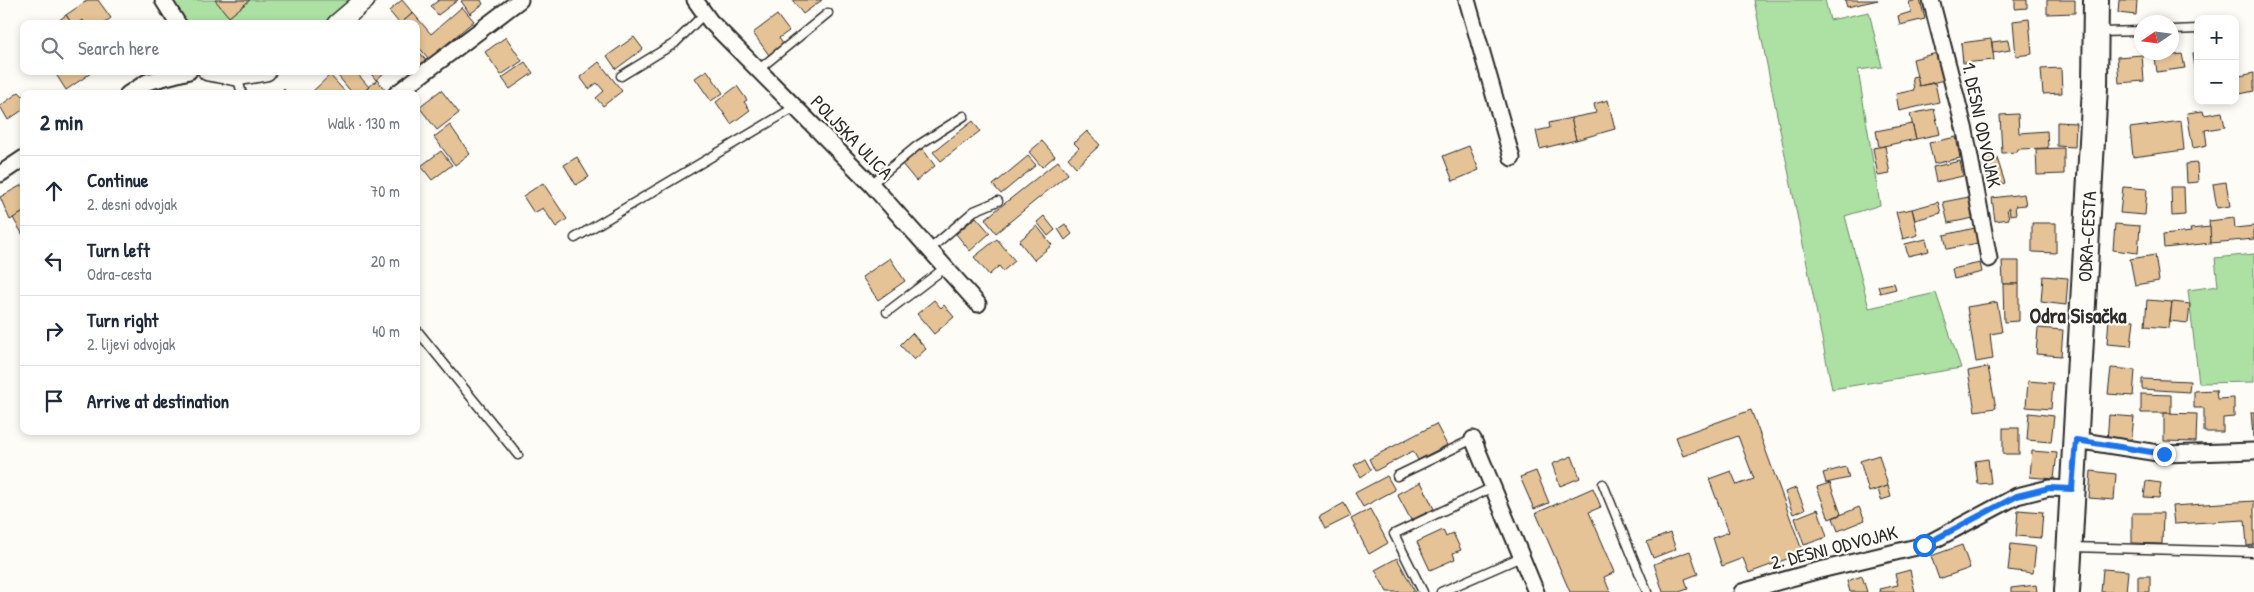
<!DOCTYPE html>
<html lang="en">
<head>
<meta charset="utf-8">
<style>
	body { margin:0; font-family:"Patrick Hand",sans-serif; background:#f6f6f7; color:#1f2937 }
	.controls { position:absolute; right:15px; top:15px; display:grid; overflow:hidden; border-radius:10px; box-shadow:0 2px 8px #0003 }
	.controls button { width:45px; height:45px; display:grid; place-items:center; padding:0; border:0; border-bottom:1px solid #e0e1e3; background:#fff; color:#1f2937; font:25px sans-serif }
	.compass { position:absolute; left:2134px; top:15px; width:45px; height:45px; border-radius:50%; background:#fff; box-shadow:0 2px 8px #0003; rotate:257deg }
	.stop { position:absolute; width:15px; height:15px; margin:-11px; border:4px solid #1a73e8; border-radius:50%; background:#fff }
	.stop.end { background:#1a73e8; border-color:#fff; box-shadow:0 1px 5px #0008 }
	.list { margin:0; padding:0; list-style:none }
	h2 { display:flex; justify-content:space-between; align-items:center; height:65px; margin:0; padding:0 20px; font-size:21px }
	h2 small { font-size:16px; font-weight:400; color:#747a83 }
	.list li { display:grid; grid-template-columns:32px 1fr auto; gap:15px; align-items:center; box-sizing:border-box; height:70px; padding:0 20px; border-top:1px solid #e0e1e3 }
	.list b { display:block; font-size:19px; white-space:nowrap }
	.list p { margin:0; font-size:16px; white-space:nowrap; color:#747a83 }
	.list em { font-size:16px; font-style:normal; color:#747a83 }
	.icon { flex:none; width:28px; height:28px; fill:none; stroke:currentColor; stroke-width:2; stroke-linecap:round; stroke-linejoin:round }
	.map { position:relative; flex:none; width:2254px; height:592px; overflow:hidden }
	.search { position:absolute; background:#fff; box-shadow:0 2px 8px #0003; left:20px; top:20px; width:400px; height:55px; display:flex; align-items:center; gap:12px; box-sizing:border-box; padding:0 18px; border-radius:10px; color:#747a83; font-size:19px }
	.panel { position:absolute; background:#fff; box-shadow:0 2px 8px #0003; left:20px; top:90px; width:400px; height:345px; border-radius:10px }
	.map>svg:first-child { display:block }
	.green { fill:#ace1a3; stroke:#6c8667 }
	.building { fill:#e6c397; stroke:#2b2b2b }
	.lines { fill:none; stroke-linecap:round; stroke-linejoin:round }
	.service-casing { stroke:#2b2b2b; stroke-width:11 }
	.minor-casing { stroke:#2b2b2b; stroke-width:19 }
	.tertiary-casing { stroke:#2b2b2b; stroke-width:22 }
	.primary-casing { stroke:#2b2b2b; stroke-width:28 }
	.service { stroke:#fdfcf7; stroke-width:8 }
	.minor { stroke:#fdfcf7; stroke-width:15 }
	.tertiary { stroke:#fdfcf7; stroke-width:19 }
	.primary { stroke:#fdfcf7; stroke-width:24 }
	.route { stroke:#1a73e8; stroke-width:6 }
	.labels { text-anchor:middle; stroke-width:4.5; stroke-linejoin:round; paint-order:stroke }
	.street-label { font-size:19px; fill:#2b2b2b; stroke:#fdfcf7 }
	.quarter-label { font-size:21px; font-weight:bold; fill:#2b2b2b; stroke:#fdfcf7 }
</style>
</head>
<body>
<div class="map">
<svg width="2254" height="592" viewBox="0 0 2254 592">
	<rect width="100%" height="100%" fill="#fdfcf7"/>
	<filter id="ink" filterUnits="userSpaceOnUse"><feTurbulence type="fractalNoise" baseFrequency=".02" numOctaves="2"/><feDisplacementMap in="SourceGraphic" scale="10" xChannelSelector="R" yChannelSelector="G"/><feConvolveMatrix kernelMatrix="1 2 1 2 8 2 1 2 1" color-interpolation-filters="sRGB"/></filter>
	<g filter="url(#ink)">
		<g class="green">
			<polygon points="161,0 353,0 325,24 179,24"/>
			<polygon points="1754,0 1825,0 1830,20 1869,12 1882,67 1858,70 1880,205 1845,216 1869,308 1936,293 1961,368 1832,389"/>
			<polygon points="2254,254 2254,382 2199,383 2188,290 2218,286 2215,258"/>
		</g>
		<g class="building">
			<polygon points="88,0 98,0 111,18 103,24 85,24 83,20 77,24 72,24 66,15"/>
			<polygon points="215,0 250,0 229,17"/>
			<polygon points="402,0 413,13 400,24 389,11"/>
			<polygon points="439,0 458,0 438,15 431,6"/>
			<polygon points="463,0 481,0 483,4 470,14 461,1"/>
			<polygon points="795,0 822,0 803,14 793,1"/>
			<polygon points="1845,0 1878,0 1847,7"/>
			<polygon points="1920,0 1925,19 1900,25 1898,16 1911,12 1909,2"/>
			<polygon points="2015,0 2027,0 2027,8 2015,9"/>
			<polygon points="2047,0 2075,0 2075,13 2047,14"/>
			<polygon points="2119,0 2137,0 2136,15 2118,13"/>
			<polygon points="462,7 474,21 429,59 416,44 416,24 400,24 413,13 431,34"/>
			<polygon points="66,15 72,24 54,24"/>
			<polygon points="777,15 789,31 779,38 783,44 769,55 753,33"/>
			<polygon points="2029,19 2032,54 2016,56 2013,21"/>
			<polygon points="506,37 522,61 501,75 485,52"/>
			<polygon points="634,37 643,49 616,69 607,56"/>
			<polygon points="1991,39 1994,60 1963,63 1961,43"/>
			<polygon points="2008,40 2010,50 1993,53 1992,42"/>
			<polygon points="416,47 426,61 416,68"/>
			<polygon points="2198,52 2198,84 2197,84 2193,53"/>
			<polygon points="1937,53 1944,80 1919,86 1913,59"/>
			<polygon points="2182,54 2185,68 2157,72 2155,58"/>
			<polygon points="2142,55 2144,81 2119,83 2117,57"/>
			<polygon points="525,62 533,73 510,89 502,78"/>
			<polygon points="599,62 622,91 603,106 596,98 604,91 597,83 589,89 580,77"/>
			<polygon points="2061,68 2062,93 2043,94 2041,69"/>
			<polygon points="707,70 723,93 711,101 695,78"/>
			<polygon points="54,71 90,71 91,73 66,90"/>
			<polygon points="334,71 355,71 369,87 361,94 353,94"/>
			<polygon points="369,71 383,71 384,73 376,80"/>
			<polygon points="2254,73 2254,91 2235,95 2235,77"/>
			<polygon points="330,75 347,94 313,94 312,92"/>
			<polygon points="1917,76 1919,86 1935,83 1939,102 1899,111 1896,94 1914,90 1912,77"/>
			<polygon points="377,80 387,92 384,94 361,94"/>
			<polygon points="737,86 747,100 744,102 750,110 731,124 716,102"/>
			<polygon points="184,89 187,94 176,94"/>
			<polygon points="284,89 288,94 278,94"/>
			<polygon points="441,90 459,113 437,130 419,107"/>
			<polygon points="19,92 24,97 24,109 8,120 0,106"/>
			<polygon points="1608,100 1615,129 1576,140 1571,118 1596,113 1594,104"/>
			<polygon points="1934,109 1940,134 1916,139 1910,114"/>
			<polygon points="2203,111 2204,115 2222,112 2225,127 2205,130 2207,145 2193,148 2187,113"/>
			<polygon points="2018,114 2019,133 2047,131 2048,148 2018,149 2017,152 2002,153 2000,115"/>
			<polygon points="1571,118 1576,140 1540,149 1536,131 1550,128 1549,123"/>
			<polygon points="973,121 980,131 941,161 933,152"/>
			<polygon points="2181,121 2184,150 2133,157 2130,128"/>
			<polygon points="2057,122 2076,123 2075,147 2057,146"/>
			<polygon points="1912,124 1916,139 1879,147 1876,131"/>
			<polygon points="450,125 470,154 455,165 434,137"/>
			<polygon points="1087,131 1100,145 1076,167 1068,158 1079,148 1074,143"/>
			<polygon points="1956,137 1960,158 1934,164 1929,143"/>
			<polygon points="1042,141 1055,156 1042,167 1029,152"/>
			<polygon points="1469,146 1479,170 1453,181 1443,156"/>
			<polygon points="1885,146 1890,174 1878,176 1873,148"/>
			<polygon points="922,148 935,166 916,181 902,164"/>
			<polygon points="2064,148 2064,174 2037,175 2036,149"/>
			<polygon points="441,151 452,165 432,180 421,166"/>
			<polygon points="1996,155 2005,183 1991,187 1982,159"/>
			<polygon points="1028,156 1036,165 1001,194 993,185"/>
			<polygon points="577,157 589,177 576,185 564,165"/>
			<polygon points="1058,161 1068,174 996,233 985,219"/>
			<polygon points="1960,161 1963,176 1936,182 1933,167"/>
			<polygon points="2197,163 2198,182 2187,183 2186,164"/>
			<polygon points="2226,182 2230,206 2217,208 2213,184"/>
			<polygon points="543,183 567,219 556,227 543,208 534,213 523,196"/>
			<polygon points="22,185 24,189 24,212 10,220 0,197"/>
			<polygon points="2123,187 2147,189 2145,215 2120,213"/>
			<polygon points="2171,187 2184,187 2185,215 2172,216"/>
			<polygon points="2024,194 2026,205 2015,206 2016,214 2010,215 2009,208 2007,209 2009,219 1995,221 1992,198"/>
			<polygon points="1969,197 1974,218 1948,223 1943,202"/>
			<polygon points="1938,202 1941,213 1915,220 1912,209"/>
			<polygon points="1912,209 1918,235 1903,239 1896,212"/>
			<polygon points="24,212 24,235 23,235 13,218"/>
			<polygon points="1044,216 1055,230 1048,236 1037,222"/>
			<polygon points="976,217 990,233 970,251 956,234"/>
			<polygon points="2234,218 2235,228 2254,226 2254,239 2211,243 2209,221"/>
			<polygon points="2032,223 2056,223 2056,253 2032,252"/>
			<polygon points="1065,224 1072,234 1065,240 1058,229"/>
			<polygon points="2115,224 2140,226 2138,253 2113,250"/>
			<polygon points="1037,226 1052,245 1034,260 1019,241"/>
			<polygon points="2210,227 2211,243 2164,248 2163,235 2191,232 2190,229"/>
			<polygon points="1975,228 1978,243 1947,249 1944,235"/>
			<polygon points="997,239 1015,261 1003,271 999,266 989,275 974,257"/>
			<polygon points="1926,239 1929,251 1908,256 1905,244"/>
			<polygon points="2155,255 2159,281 2135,285 2130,259"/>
			<polygon points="890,258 905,281 878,300 862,277"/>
			<polygon points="2002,261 2019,261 2019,284 2003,284"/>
			<polygon points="1980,263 1982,272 1954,279 1952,269"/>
			<polygon points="2043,276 2068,278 2066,305 2041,302"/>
			<polygon points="1894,283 1896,289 1880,293 1878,286"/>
			<polygon points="2003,284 2019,284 2019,321 2004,322"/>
			<polygon points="934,300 941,308 944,305 954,317 934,334 917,314"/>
			<polygon points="2147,300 2172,302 2169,328 2145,326"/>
			<polygon points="1997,302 2002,332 1990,334 1993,359 1976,362 1967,307"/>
			<polygon points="2172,302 2190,304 2188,323 2170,321"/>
			<polygon points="2109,318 2134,320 2131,346 2107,344"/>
			<polygon points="2038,328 2063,330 2061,356 2036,354"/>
			<polygon points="912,333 926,349 914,360 900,345"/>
			<polygon points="1988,367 1996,408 1975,411 1968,371"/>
			<polygon points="2111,368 2135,370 2133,396 2108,394"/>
			<polygon points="2142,379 2190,381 2189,392 2142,389"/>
			<polygon points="2028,381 2053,383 2051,409 2026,407"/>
			<polygon points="2216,390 2217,399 2234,398 2234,417 2223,418 2223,432 2204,432 2204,408 2194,408 2194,391"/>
			<polygon points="2141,394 2171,395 2171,413 2141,413"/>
			<polygon points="1751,410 1803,553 1749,573 1743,558 1722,566 1713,538 1729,532 1709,479 1731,471 1737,485 1754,479 1738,436 1683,456 1676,437"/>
			<polygon points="2251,412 2254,412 2254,437 2253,437"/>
			<polygon points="2029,413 2054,416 2051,442 2027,440"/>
			<polygon points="2164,413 2197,414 2196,442 2164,441"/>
			<polygon points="2109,415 2134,417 2131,443 2107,441"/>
			<polygon points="1436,424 1447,445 1418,460 1413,451 1375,471 1369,459"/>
			<rect x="2003" y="428" width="16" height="26"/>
			<polygon points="2032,451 2057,453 2054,479 2030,477"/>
			<polygon points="1879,455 1888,486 1869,492 1860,461"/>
			<polygon points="1572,456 1580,478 1560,486 1552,464"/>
			<polygon points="1365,459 1371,470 1361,477 1354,465"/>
			<polygon points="1988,459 1991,483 1978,484 1975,461"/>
			<polygon points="1846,467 1849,478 1826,483 1823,473"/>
			<polygon points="1536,471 1549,503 1534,509 1520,477"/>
			<polygon points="2091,471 2116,474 2114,500 2089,498"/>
			<polygon points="1387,476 1395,490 1363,507 1355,493"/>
			<polygon points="2146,481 2161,483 2159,498 2144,497"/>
			<polygon points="1421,482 1434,509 1411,520 1397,494"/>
			<polygon points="1830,483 1841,514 1829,519 1817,487"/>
			<polygon points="1888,486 1891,497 1881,500 1878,489"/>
			<polygon points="1593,488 1601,507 1589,512 1615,572 1604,577 1610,592 1570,592 1536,513"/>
			<polygon points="1796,488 1805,509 1793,514 1785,492"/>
			<polygon points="2254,501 2254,545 2247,546 2245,520 2174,524 2172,506"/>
			<polygon points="1344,503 1351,516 1325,529 1319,517"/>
			<polygon points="1859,507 1865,520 1838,531 1833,518"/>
			<polygon points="1370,509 1388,543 1369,554 1351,519"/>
			<polygon points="1818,509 1827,537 1804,545 1795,518"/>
			<polygon points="2018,510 2043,512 2041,538 2016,536"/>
			<polygon points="2132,513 2163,513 2162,544 2132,543"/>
			<polygon points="1443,530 1446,537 1453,533 1461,550 1453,553 1455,559 1430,570 1417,542"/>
			<polygon points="1670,533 1676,549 1653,558 1647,542"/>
			<polygon points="2011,544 2036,547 2033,573 2008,570"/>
			<polygon points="1962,545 1970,568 1939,579 1931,556"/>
			<polygon points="1690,551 1698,574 1685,579 1688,589 1679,592 1663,592 1654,564"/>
			<polygon points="1397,558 1415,592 1387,592 1375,570"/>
			<polygon points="2103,569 2128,571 2126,592 2101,592"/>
			<polygon points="1910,570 1915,592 1880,592 1879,589 1898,585 1895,574"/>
			<polygon points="1862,576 1867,592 1850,592 1847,581"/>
			<rect x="2138" y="576" width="12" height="16"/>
			<polygon points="2036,585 2037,592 2011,592 2011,588"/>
		</g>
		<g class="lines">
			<defs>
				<g id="service">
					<polyline points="2172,30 2198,29"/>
					<polyline points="2099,32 2142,31"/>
					<polyline points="758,70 828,13"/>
					<polyline points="237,76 242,94"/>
					<polyline points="621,76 675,43 705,13"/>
					<polyline points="871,184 917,146 964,116"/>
					<polyline points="575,238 795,107"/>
					<polyline points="930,249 974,211 998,201"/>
					<polyline points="887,312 946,267"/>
					<polyline points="416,329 518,455"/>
					<polyline points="1397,476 1473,439"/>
					<polyline points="1603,484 1647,592"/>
					<polyline points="2071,547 2254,552"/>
					<polyline points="1423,592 1394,534 1493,487"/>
					<polyline points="1441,592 1521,557"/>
				</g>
				<g id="minor">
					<polyline points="163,0 178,24"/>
					<polyline points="695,0 710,21 871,184 978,304"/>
					<polyline points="1467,0 1512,158"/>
					<polyline points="1931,0 1965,131 1989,259"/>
					<polyline points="128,94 147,82 189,71"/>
					<polyline points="396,94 520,0"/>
					<polyline points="0,174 24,158"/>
					<polyline points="1473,439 1536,592"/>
					<polyline points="2076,440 2164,454 2254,451"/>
					<polyline points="1742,592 1816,571 1925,545 2017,496 2049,488 2072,489"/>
				</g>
				<g id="tertiary">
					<polyline points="337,24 365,0"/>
					<polyline points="208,71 237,76 266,71"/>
				</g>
				<g id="primary">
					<path id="s1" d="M2067,592L2095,87L2096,0"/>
				</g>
			</defs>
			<use href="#service" class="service-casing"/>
			<use href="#minor" class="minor-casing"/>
			<use href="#tertiary" class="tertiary-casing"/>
			<use href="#primary" class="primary-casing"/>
			<use href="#service" class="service"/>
			<use href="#minor" class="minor"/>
			<use href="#tertiary" class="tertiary"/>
			<use href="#primary" class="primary"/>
		</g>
	</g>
	<g class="lines" filter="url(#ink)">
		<polyline class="route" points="1924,545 2017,496 2049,488 2072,489 2076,440 2164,454"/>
	</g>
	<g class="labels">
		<g class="street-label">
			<text transform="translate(1982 125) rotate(78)" y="7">1. DESNI ODVOJAK</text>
			<text transform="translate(852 137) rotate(46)" y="7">POLJSKA ULICA</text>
			<text dy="7" stroke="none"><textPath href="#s1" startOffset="356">ODRA-CESTA</textPath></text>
			<text transform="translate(1834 547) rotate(-14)" y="7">2. DESNI ODVOJAK</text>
		</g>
		<g class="quarter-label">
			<text x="2078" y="323">Odra Sisačka</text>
		</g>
	</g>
</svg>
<div class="controls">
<button>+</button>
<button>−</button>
</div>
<svg class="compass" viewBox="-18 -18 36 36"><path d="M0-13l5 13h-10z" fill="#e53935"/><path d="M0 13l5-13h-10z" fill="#747a83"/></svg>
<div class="stop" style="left:1924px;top:545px"></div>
<div class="stop end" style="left:2164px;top:454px"></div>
<div class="search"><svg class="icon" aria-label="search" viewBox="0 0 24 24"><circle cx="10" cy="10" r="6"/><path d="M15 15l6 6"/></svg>Search here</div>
<section class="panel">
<h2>2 min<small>Walk · 130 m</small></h2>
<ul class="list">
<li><svg class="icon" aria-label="ahead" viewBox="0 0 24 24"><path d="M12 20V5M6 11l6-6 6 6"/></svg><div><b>Continue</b><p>2. desni odvojak</p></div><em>70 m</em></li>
<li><svg class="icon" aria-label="left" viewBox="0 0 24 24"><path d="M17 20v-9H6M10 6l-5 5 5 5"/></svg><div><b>Turn left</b><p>Odra-cesta</p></div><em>20 m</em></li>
<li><svg class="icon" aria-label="right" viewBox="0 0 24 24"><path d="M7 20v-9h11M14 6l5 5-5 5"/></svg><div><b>Turn right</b><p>2. lijevi odvojak</p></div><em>40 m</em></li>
<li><svg class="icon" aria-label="arrive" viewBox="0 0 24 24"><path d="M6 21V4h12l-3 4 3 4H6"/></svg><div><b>Arrive at destination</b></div></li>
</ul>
</section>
</div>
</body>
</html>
